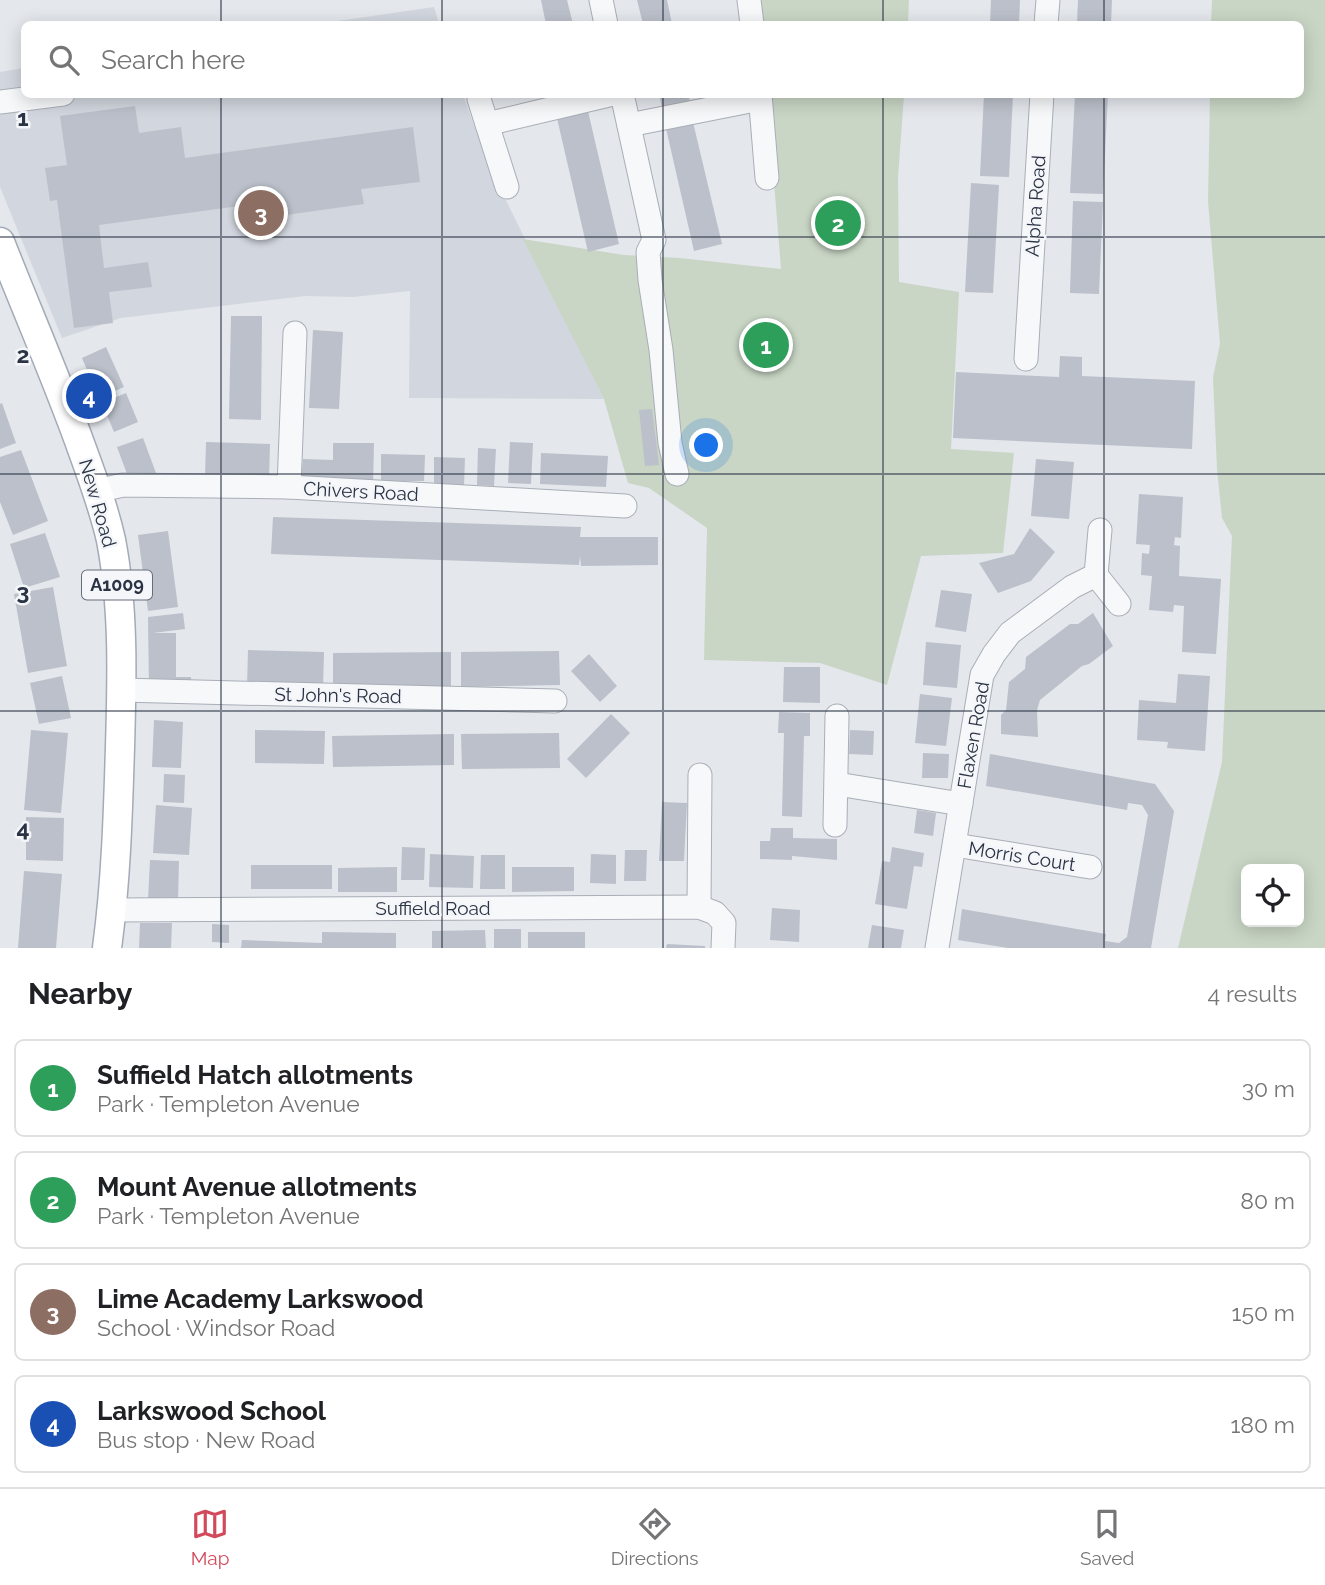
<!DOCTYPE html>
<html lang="en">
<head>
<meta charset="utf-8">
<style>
	body { margin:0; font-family:Raleway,sans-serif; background:#f2f2f2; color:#202124 }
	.controls { position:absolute; right:21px; bottom:21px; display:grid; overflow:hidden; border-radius:10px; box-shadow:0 4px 18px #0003 }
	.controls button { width:63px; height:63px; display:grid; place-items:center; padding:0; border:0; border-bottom:2px solid #e0e0e0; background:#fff; color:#202124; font:35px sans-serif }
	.you { position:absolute; left:707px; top:446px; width:24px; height:24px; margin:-18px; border:5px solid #fff; border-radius:50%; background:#1a73e8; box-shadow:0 0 0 10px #1a73e833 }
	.badge { display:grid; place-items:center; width:46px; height:46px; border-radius:50%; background:#d1495b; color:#fff; font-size:23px; font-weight:700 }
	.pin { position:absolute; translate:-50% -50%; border:4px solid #fff; box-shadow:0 2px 7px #0006 }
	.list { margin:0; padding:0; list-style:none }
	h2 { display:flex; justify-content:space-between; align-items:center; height:91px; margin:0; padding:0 28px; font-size:30px }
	h2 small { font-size:23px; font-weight:400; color:#757577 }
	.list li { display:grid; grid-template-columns:46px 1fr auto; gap:21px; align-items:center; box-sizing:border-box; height:98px; margin:0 14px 14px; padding:0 14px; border:2px solid #e0e0e0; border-radius:10px }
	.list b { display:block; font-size:26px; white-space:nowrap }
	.list p { margin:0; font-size:23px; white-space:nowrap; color:#757577 }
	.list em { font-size:23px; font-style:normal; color:#757577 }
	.icon { flex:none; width:38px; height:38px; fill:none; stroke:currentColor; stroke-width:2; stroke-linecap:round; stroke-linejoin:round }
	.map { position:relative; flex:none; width:1325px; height:948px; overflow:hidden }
	.search { position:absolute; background:#fff; box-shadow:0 4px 18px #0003; left:21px; right:21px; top:21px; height:77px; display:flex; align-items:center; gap:18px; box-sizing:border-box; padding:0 24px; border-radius:10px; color:#757577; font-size:26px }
	.sheet { height:539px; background:#fff }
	nav { display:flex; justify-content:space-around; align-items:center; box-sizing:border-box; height:98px; border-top:2px solid #e0e0e0; background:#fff; font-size:19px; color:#757577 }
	nav a { display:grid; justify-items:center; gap:4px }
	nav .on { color:#d1495b }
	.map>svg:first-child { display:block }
	.built { fill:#d2d6de }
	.green { fill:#c9d6c5; fill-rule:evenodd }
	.building { fill:#bbc0ca }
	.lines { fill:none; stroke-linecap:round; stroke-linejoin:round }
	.minor-casing { stroke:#a9aeb7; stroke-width:25 }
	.major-casing { stroke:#a3abb8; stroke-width:31 }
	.minor { stroke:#f7f8fa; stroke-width:23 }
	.major { stroke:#fff; stroke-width:28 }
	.grid { fill:none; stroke:#2b3445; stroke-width:2; stroke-opacity:0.55 }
	.labels { text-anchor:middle; stroke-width:5; stroke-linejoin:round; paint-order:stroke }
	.shield { fill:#f4f6f9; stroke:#676e7b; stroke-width:2 }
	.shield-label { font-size:18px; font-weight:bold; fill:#2b3445 }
	.street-label { font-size:19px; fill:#2b3445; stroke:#f4f6f9 }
	.grid-label { font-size:23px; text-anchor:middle; font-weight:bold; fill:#2b3445; stroke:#f4f6f9; stroke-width:5; stroke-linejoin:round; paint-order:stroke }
</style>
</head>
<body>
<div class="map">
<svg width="1325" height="948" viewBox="0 0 1325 948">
	<rect width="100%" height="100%" fill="#e4e7ec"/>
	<g class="built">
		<polygon points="434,7 439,24 317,24"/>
		<polygon points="24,68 24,94 463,95 489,166 604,399 409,398 410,291 353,297 305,296 121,318 62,338 0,187 0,72"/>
	</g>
	<g class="green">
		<polygon points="757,0 909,0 908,24 760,24"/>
		<path d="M1212,0H1325V948H1178L1222,762L1232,536L1222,518L1217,469L1213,377L1220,344L1208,201L1210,95L1300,94V24H1211ZM1246,869H1299V922H1246Z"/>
		<polygon points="767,95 904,95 898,177 899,282 959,292 951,449 1014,453 1003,553 921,556 887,685 820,663 704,660 707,528 649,488 628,483 604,399 523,239 624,255 680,258 781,269"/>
	</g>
	<g class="building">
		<polygon points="541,0 567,0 573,24 546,24"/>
		<polygon points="637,0 667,0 672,24 643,24"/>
		<polygon points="991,0 1020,0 1019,24 990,24"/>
		<polygon points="1078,0 1112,0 1111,24 1077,24"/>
		<polygon points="659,94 688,94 691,106 663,112"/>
		<polygon points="984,94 1013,94 1009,177 980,176"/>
		<polygon points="1075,94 1108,94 1103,194 1070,193"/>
		<polygon points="135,106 139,133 181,127 185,158 413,127 420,182 361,189 364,204 286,215 284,200 99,225 104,268 148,262 152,287 109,292 113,323 74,328 57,200 50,201 45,168 67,165 60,116"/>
		<polygon points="587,107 619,244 588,252 556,114"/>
		<polygon points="692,118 722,244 694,251 665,124"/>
		<polygon points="971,183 999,185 993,293 965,292"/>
		<polygon points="1073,201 1103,202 1099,294 1070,293"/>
		<polygon points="231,316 262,316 261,420 229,419"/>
		<polygon points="313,330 343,332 339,409 309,408"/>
		<polygon points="106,347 124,387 99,398 82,358"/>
		<polygon points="1060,356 1082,357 1082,376 1195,381 1192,449 953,438 956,372 1059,377"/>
		<polygon points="126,393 138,422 114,432 102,403"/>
		<polygon points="2,403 16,443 0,449 0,404"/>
		<polygon points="652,409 659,465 645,466 639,410"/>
		<polygon points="143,438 156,473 130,482 117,447"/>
		<polygon points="206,442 270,444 269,480 205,478"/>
		<polygon points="510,442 533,443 531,484 508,483"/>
		<polygon points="333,443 374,443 373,485 301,482 303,459 333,460"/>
		<polygon points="478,448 496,449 494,486 477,485"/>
		<polygon points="21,450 48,521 13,535 0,502 0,457"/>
		<polygon points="541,453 608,456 606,487 540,484"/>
		<polygon points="381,454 425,455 424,481 381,481"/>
		<polygon points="434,457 465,458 464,485 434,484"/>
		<polygon points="1036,459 1074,462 1069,519 1031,516"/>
		<polygon points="1139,494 1183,497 1181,538 1175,537 1174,545 1180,546 1179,576 1221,579 1216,654 1182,652 1184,606 1174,605 1173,612 1149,610 1152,576 1141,575 1142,553 1149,554 1150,545 1136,544"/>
		<polygon points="273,517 581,527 580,537 658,537 658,565 581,566 580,556 579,565 271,554"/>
		<polygon points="1030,528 1055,552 1031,581 998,593 979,563 1014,554"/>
		<polygon points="168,531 178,607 148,611 138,535"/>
		<polygon points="45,533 60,577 24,588 10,544"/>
		<polygon points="53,587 67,666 28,673 14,594"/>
		<polygon points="941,590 972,594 966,632 935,627"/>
		<polygon points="183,613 185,629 153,633 176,633 176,677 191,677 191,689 149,689 148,617"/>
		<polygon points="1093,613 1113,646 1089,664 1082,666 1040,700 1037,710 1038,737 1001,734 1001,715 1006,710 1009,682 1025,669 1026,657 1070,624 1078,624"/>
		<polygon points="926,642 961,645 957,688 923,685"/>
		<polygon points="248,650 324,652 323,689 247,688"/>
		<polygon points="559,651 560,685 461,687 461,652"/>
		<polygon points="451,652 451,686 333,688 333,653"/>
		<polygon points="589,654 617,686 600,702 571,671"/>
		<polygon points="784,667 820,667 820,703 783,702"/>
		<polygon points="1178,674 1210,676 1205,751 1167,748 1168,742 1137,740 1139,700 1176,703"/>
		<polygon points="62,676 71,718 39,724 30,683"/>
		<polygon points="920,694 952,698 946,746 915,743"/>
		<polygon points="779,712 810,713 810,736 804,736 802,817 782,816 784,733 778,733"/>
		<polygon points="611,714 630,733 586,778 567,759"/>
		<polygon points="154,720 183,722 181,768 152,767"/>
		<polygon points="31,730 68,733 61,813 24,810"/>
		<polygon points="255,730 325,731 324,764 255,763"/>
		<polygon points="850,730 874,731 873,755 849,754"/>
		<polygon points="559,733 560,768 462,769 461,734"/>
		<polygon points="454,734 454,765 333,767 332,736"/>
		<polygon points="923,753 949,754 948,778 922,778"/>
		<polygon points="990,754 1155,784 1174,811 1151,948 1008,948 958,940 962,909 1106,934 1105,941 1119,943 1127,937 1148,815 1142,805 1128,803 1127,810 986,786"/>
		<polygon points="164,774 185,775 184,803 163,802"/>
		<polygon points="662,802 687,803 684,861 659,861"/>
		<polygon points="156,805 192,808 189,855 153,853"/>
		<polygon points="917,810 936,813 933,836 914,833"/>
		<polygon points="26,817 64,818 63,861 26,860"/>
		<polygon points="771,828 793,828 793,838 837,839 837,860 792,856 792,860 760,859 760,841 770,841"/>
		<polygon points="402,847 425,848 424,880 401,880"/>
		<polygon points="892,847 924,853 922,867 914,866 907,909 875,904 882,861 890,862"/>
		<polygon points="625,850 647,850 646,881 624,881"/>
		<polygon points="430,854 474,856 473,888 429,887"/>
		<polygon points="591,854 616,855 616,884 590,883"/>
		<polygon points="481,855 505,855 505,889 480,889"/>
		<polygon points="150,860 179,861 178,901 148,900"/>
		<rect x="251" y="865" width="81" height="24"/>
		<polygon points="397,867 397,892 338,892 338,868"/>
		<polygon points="512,867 574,867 574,891 512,892"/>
		<polygon points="24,871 62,874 56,948 18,948"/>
		<polygon points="772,908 800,910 799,942 770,940"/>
		<polygon points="140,923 172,923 171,948 139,948"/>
		<polygon points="212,924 229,925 229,943 212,942"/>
		<polygon points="872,925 904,930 901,948 868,948"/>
		<rect x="494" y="929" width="27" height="19"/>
		<polygon points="485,930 486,948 432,948 432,931"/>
		<polygon points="322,932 396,933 396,948 241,948 242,940 322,943"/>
		<rect x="528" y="932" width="57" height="16"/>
		<polygon points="667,944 705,946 705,948 666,948"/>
	</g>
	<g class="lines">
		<defs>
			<g id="minor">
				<polyline points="601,0 606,24"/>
				<polyline points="749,0 752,24"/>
				<polyline points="1046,24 1048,0"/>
				<polyline points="622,94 654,240 648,252 650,280 661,350 670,443 677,474"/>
				<polyline points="760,94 767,178"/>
				<polyline points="479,99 507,187"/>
				<polyline points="0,102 63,94"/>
				<polyline points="487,124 613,94"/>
				<polyline points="629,125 760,99"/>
				<polyline points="1026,359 1042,94"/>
				<polyline points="289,487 295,333"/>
				<polyline points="97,491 123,485 289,487 625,506"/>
				<polyline points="1100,530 1096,575 1119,604"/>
				<polyline points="121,690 555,701"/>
				<polyline points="837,784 961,804"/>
				<polyline points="835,825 837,716"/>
				<polyline points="955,845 1090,867"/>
				<polyline points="699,907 700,775"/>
				<polyline points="112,910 699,907 715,913 724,923 723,948"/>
				<polyline points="937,948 982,675 994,654 1010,633 1072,587 1096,575"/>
			</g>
			<path id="major" d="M0,242C27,311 57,379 82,449C93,479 104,509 111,540C124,608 122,678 120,747C118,814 116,881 107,948"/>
		</defs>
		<use href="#minor" class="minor-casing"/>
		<use href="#major" class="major-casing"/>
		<use href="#minor" class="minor"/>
		<use href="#major" class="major"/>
	</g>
	<path class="grid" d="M221,0V24M442,0V24M663,0V24M883,0V24M1104,0V24M221,94V948M442,94V948M663,94V948M883,94V948M1104,94V948M0,237H1325M0,474H1325M0,711H1325"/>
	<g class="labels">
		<rect class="shield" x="82" y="570.5" width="70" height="29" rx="5"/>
		<g class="shield-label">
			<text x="117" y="591">A1009</text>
		</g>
		<g class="street-label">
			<text transform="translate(1035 206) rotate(-86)" y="7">Alpha Road</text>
			<text transform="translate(361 491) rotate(3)" y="7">Chivers Road</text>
			<text transform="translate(98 503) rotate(74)" y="7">New Road</text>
			<text transform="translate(338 695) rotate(1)" y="7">St John's Road</text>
			<text transform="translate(973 735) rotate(-80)" y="7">Flaxen Road</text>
			<text transform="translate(1022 856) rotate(9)" y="7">Morris Court</text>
			<text x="433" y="915">Suffield Road</text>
		</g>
	</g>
	<g class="grid-label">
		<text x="23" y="126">1</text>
		<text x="23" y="363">2</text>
		<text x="23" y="600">3</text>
		<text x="23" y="837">4</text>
	</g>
</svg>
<div class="controls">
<button><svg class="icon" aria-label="locate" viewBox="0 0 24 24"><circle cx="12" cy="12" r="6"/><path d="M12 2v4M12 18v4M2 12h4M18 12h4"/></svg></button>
</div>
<div class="you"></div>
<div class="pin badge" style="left:766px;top:345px;background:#2e9e5b">1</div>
<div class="pin badge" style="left:838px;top:223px;background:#2e9e5b">2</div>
<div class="pin badge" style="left:261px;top:213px;background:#8d6e63">3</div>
<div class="pin badge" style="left:89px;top:396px;background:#1a4fb4">4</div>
<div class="search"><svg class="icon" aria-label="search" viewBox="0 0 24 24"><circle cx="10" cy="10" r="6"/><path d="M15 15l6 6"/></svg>Search here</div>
</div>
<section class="sheet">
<h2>Nearby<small>4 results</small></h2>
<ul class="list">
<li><span class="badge" style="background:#2e9e5b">1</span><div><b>Suffield Hatch allotments</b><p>Park · Templeton Avenue</p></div><em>30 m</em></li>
<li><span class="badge" style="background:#2e9e5b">2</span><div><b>Mount Avenue allotments</b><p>Park · Templeton Avenue</p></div><em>80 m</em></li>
<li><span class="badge" style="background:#8d6e63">3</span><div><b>Lime Academy Larkswood</b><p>School · Windsor Road</p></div><em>150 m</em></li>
<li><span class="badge" style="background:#1a4fb4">4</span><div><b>Larkswood School</b><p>Bus stop · New Road</p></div><em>180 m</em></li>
</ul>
</section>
<nav>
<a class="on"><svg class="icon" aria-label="map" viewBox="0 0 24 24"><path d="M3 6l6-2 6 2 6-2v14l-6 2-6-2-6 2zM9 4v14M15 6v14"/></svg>Map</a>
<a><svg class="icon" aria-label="directions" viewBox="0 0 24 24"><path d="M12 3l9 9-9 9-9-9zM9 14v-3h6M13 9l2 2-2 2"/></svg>Directions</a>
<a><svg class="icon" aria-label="saved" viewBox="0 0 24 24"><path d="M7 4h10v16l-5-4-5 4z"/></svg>Saved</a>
</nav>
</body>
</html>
